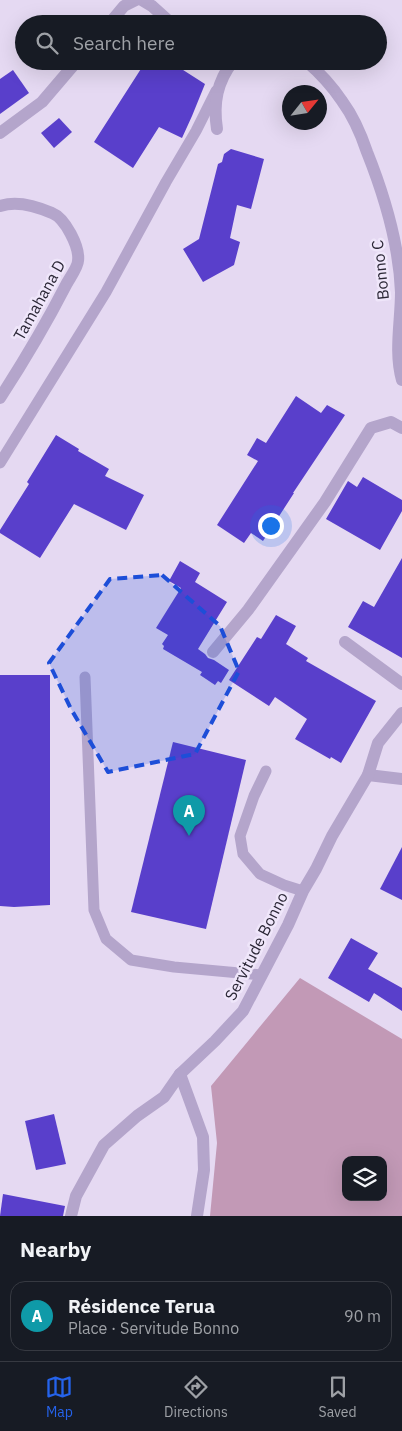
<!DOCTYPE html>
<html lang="en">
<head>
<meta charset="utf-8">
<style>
	body { margin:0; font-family:"IBM Plex Sans",sans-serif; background:#20242c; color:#f1f3f6 }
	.controls { position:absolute; right:15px; bottom:15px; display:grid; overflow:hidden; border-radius:10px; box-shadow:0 5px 20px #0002 }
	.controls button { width:45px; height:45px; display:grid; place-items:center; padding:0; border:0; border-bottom:1px solid #363941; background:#171b24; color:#f1f3f6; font:25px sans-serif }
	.compass { position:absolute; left:282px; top:85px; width:45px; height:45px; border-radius:50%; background:#171b24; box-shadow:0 5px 20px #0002; rotate:60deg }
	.you { position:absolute; left:270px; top:525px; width:18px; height:18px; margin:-12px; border:4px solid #fff; border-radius:50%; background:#1a73e8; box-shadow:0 0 0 8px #1a73e833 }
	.badge { display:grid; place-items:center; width:32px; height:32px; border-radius:50%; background:#2563eb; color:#fff; font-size:16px; font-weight:700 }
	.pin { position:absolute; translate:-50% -41px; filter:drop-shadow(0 1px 2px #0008) }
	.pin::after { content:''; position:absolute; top:26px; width:18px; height:15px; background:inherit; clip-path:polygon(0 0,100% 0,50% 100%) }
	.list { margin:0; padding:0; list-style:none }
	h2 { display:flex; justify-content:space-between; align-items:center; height:65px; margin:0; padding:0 20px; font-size:21px }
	h2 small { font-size:16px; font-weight:400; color:#9ea1a6 }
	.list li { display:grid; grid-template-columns:32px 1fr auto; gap:15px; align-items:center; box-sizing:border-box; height:70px; margin:0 10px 10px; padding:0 10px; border:1px solid #363941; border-radius:15px }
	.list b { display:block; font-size:19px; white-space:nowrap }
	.list p { margin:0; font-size:16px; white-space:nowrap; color:#9ea1a6 }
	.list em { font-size:16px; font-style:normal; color:#9ea1a6 }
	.icon { flex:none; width:28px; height:28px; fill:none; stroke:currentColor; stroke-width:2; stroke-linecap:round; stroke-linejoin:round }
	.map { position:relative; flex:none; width:402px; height:1216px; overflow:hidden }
	.search { position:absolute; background:#171b24; box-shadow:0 5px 20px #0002; left:15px; right:15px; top:15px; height:55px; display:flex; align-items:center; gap:12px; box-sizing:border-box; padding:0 18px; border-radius:28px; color:#9ea1a6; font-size:19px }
	.sheet { height:145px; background:#171b24 }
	nav { display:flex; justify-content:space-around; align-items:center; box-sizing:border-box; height:70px; border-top:1px solid #363941; background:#171b24; font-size:14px; color:#9ea1a6 }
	nav a { display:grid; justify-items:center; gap:2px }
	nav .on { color:#2563eb }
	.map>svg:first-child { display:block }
	.green { fill:#c299b6; fill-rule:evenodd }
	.building { fill:#593fcb }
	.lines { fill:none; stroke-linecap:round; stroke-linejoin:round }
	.service { stroke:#b4a5cb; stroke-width:11 }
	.minor { stroke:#b4a5cb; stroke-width:12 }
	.tertiary { stroke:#b4a5cb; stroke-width:12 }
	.marked { fill:#1d4ed8; fill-opacity:0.2; stroke:#1d4ed8; stroke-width:4; stroke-dasharray:10 6; stroke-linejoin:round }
	.labels { text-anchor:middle; stroke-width:5; stroke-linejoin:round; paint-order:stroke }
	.street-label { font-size:16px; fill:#2b2736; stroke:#efe6fa }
</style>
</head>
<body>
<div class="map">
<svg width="402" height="1216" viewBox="0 0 402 1216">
	<rect width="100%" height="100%" fill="#e5d9f2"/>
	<path class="green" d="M300,978L402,1039V1216H210L217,1143L211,1086ZM346,1160H383V1197H346Z"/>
	<g class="building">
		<polygon points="146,61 169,61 205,84 192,116 182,138 159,127 133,168 94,142"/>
		<polygon points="13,70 29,93 0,114 0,79"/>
		<polygon points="59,118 72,132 54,148 41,133"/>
		<polygon points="231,149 264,159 251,209 237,205 230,238 240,242 234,265 203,282 183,249 199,239 218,164 222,162 224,154"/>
		<polygon points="296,396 321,413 327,405 345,415 293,493 294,493 263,541 251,533 244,543 217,525 258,461 247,455 257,438 266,443"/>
		<polygon points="56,435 79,449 78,451 109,469 105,476 144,495 126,530 74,504 40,558 0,533 0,530 29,484 27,482"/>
		<polygon points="363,477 402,500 402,511 380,550 326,519 348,481 357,487"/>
		<polygon points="402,558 402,658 348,627 363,601 374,607"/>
		<polygon points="180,561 200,573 195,582 227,602 198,649 205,654 208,658 214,660 229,670 221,683 218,681 215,685 200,675 202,672 163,649 164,646 162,644 168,635 156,628 181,588 169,581"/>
		<polygon points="276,615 296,626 286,644 308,658 306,661 376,701 341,763 331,757 330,759 295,739 307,719 275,697 269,706 229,680 257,637 261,639"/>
		<polygon points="0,675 50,675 50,905 14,907 0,906"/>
		<polygon points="173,742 246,760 206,929 131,912"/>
		<polygon points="402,847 402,900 380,889"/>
		<polygon points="351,938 378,953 368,969 402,988 402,1011 374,993 369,1002 328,978"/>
		<polygon points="54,1114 66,1164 36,1170 25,1121"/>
		<polygon points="3,1194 65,1206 63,1216 0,1216"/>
	</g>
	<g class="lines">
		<g class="service">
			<polyline points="0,463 106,292 166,182 196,131 216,91"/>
			<polyline points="85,677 94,910 106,939 131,960 174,967 261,975"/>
			<polyline points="266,771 254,796 240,836 243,854 260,874 284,885 303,891"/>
		</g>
		<g class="minor">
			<polyline points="142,0 152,6 172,24"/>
			<polyline points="109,24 124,6 136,0"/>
			<path d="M306,61C320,73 332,86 342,101C353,116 361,134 367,152C385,197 399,243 401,292C401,321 394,352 402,380"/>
			<path d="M217,129C213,103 217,82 233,61"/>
			<polyline points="0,133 42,102 77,61"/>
			<path d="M0,206C17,200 36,206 52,213C65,218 80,247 78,261C78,267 69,279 66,285C46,324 24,361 0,398"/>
			<polyline points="345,642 402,684"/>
			<polyline points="213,652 248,610 325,502 371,428 391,422 402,428"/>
			<polyline points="368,775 402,779"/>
			<polyline points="180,1074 203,1137 204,1170 197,1216"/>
		</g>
		<polyline class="tertiary" points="71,1216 76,1196 104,1145 137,1116 164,1097 180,1074 215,1041 243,1011 288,925 303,891 316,869 332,836 368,775 378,743 402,713"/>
	</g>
	<path class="marked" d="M162,575L220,626L239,671L195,754L108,772L71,709L49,663L110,579Z"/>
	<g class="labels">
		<g class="street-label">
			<text transform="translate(380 270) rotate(-96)" y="6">Bonno C</text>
			<text transform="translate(39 300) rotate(-61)" y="6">Tamahana D</text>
			<text transform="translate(256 946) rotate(-63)" y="6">Servitude Bonno</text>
		</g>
	</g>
</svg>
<div class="controls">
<button><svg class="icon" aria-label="layers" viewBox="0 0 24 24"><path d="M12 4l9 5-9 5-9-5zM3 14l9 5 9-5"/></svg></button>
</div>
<svg class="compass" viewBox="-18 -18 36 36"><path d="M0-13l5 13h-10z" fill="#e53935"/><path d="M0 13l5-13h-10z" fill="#9ea1a6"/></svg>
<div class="you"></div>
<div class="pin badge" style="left:189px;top:836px;background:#0f9aa8">A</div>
<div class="search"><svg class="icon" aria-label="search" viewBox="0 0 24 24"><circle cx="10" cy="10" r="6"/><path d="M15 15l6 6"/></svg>Search here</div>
</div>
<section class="sheet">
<h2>Nearby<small></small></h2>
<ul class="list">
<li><span class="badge" style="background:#0f9aa8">A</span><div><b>Résidence Terua</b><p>Place · Servitude Bonno</p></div><em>90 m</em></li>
</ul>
</section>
<nav>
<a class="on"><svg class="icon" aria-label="map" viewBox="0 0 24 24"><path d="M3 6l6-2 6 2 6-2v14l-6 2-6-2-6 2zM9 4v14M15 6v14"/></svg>Map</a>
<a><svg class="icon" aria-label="directions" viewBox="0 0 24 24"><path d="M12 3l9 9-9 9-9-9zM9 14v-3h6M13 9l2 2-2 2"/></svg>Directions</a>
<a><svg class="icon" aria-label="saved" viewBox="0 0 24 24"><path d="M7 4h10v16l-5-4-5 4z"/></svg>Saved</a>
</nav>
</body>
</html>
